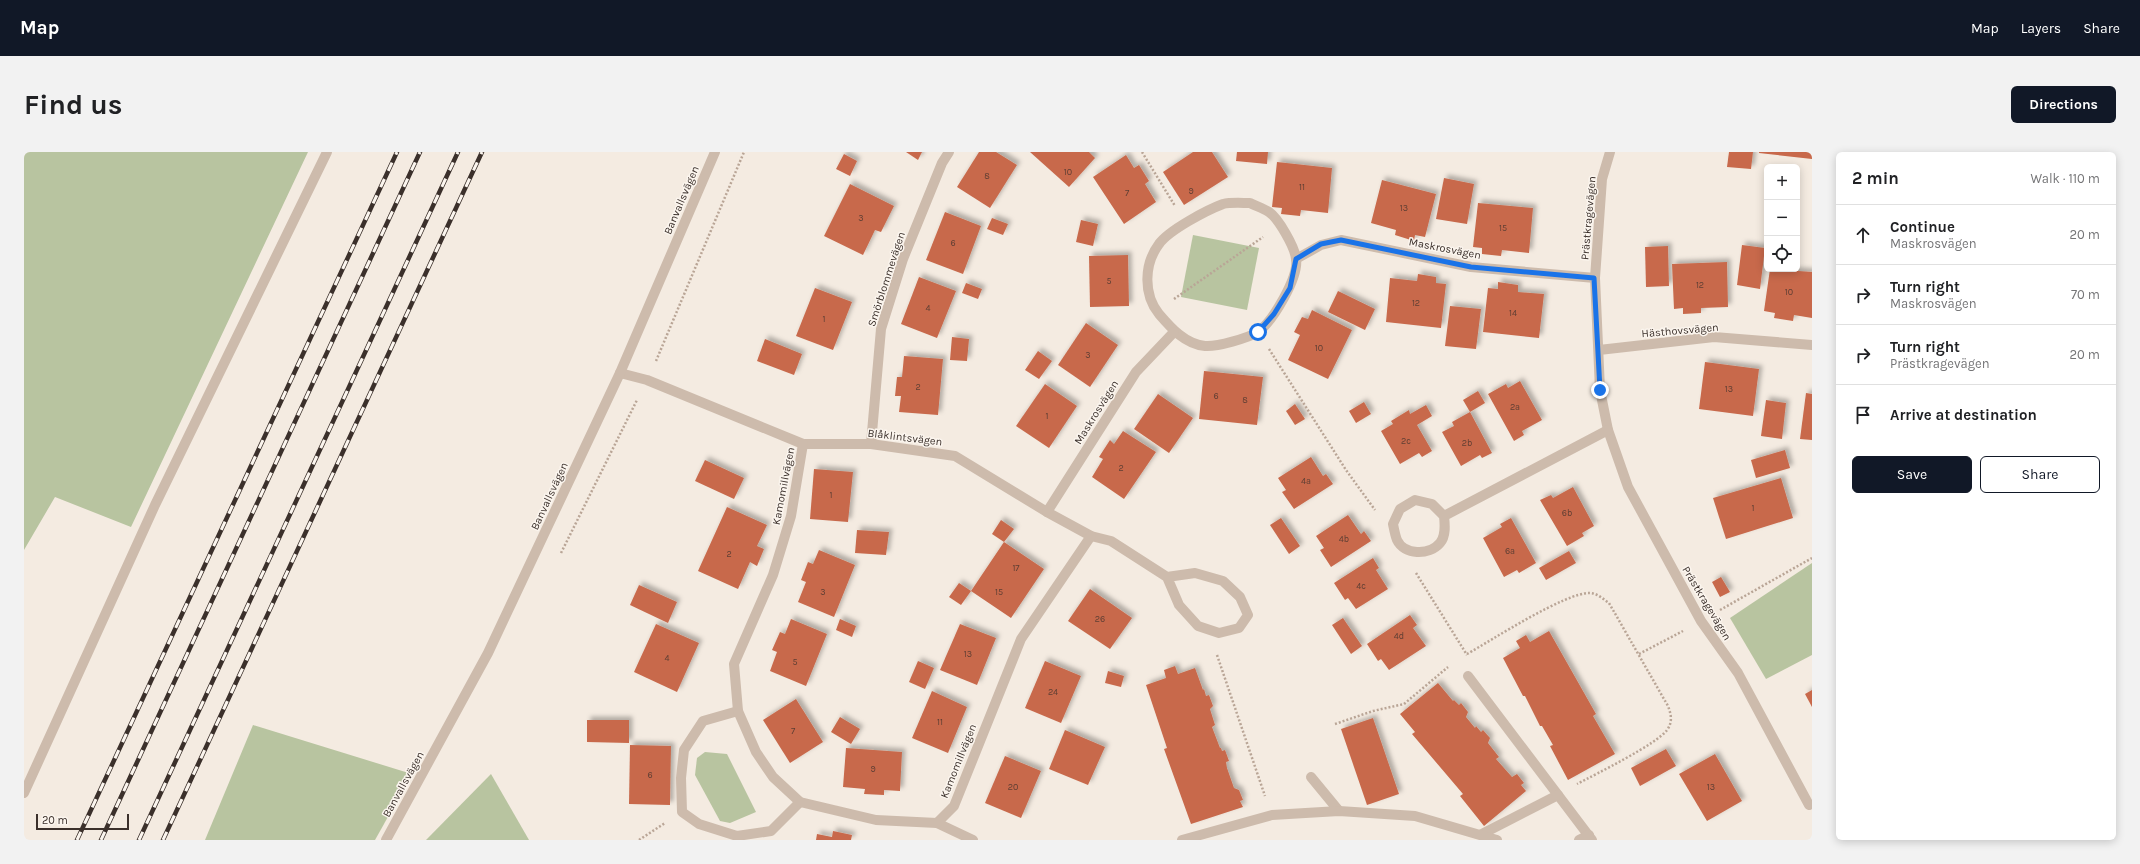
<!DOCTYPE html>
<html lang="en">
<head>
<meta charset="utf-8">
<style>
	body { margin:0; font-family:Karla,sans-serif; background:#f2f2f2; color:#202124 }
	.controls { position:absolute; right:12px; top:12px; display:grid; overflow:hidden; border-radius:6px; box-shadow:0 2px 10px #0003 }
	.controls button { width:36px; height:36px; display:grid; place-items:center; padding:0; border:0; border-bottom:1px solid #e0e0e0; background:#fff; color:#202124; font:20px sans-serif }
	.scale { position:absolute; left:12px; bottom:10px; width:93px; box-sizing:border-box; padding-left:4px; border:2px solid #3b302b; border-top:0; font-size:11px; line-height:14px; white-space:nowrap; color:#3b302b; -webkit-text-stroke:3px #fbf5ee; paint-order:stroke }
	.stop { position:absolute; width:12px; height:12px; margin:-9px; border:3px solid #1a73e8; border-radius:50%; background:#fff }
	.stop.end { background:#1a73e8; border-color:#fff; box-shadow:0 1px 4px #0008 }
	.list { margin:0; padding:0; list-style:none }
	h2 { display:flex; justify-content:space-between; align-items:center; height:52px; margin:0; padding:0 16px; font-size:17px }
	h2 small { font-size:13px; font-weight:400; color:#757577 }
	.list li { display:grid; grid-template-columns:26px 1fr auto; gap:12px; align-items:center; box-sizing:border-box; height:60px; padding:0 16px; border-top:1px solid #e0e0e0 }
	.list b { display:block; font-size:15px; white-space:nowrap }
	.list p { margin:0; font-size:13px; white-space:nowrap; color:#757577 }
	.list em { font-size:13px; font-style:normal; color:#757577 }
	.actions { display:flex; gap:8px; padding:12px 16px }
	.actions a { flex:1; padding:9px 0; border:1px solid #111827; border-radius:6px; text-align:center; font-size:14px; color:#111827 }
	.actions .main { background:#111827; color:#fff }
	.icon { flex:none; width:22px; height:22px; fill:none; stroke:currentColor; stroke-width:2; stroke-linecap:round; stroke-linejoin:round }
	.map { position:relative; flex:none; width:1788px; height:688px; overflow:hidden; border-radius:6px }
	header { display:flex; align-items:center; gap:24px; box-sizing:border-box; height:56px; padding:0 20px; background:#111827; color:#fff }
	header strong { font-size:19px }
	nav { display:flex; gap:22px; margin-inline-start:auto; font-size:14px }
	.intro { display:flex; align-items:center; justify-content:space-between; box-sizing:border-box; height:96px; padding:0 24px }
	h1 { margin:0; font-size:28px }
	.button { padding:10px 18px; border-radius:6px; background:#111827; color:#fff; font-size:14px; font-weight:700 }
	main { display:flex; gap:24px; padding:0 24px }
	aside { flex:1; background:#fff; border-radius:6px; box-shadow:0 2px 10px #0003 }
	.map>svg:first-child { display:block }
	.green { fill:#b8c4a0 }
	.building { fill:#c8694b; filter:url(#shadow) }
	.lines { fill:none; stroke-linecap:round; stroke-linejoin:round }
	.path { stroke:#b9a596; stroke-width:2.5; stroke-dasharray:2 2; stroke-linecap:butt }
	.service { stroke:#cdbbac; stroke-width:10 }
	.minor { stroke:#cdbbac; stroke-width:10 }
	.tertiary { stroke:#cdbbac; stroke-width:10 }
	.rail-casing { stroke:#3b302b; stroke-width:4.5 }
	.rail { stroke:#fbf5ee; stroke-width:3; stroke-dasharray:9; stroke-linecap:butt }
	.route { stroke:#1a73e8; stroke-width:5 }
	.labels { text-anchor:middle; stroke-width:3; stroke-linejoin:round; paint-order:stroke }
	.number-label { font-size:9px; fill:#5e3e33 }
	.street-label { font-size:11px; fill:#3b302b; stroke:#fbf5ee }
</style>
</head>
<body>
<header>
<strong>Map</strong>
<nav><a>Map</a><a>Layers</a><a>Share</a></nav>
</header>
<div class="intro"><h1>Find us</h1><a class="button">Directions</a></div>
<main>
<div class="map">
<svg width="1788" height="688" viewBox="0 0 1788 688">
	<defs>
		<filter id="shadow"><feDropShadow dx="3.5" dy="-3.5" stdDeviation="2" flood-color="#0004"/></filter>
	</defs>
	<rect width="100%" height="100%" fill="#f4ebe1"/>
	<g class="green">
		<polygon points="0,0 284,0 107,375 31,345 0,398"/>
		<polygon points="1169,83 1235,96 1223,158 1157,145"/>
		<polygon points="1788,411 1788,503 1742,527 1706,466"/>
		<polygon points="229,573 388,622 351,688 181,688"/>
		<polygon points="681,600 703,602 732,660 706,671 696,669 671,623 673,606"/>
		<polygon points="467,622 505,688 402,688"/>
	</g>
	<g class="building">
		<polygon points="882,0 898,0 894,8"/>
		<polygon points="955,0 972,0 993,13 966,56 933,35"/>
		<polygon points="1006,0 1065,0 1071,6 1045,35"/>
		<polygon points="1169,0 1188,0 1204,25 1160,53 1139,20"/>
		<polygon points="1213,0 1244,0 1243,12 1212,9"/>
		<polygon points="1705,0 1729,0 1727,17 1703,15"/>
		<polygon points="1735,0 1788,0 1788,7 1735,1"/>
		<polygon points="820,2 833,9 826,24 812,17"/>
		<polygon points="1102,3 1110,16 1115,13 1125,29 1121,32 1132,50 1100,72 1069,25"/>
		<polygon points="1253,10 1308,16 1304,61 1277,58 1276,64 1257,62 1258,56 1248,55"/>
		<polygon points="1420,26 1450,32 1443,72 1412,67"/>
		<polygon points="1358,28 1412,42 1401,85 1391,83 1390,89 1371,83 1372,78 1347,71"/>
		<polygon points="826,32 870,54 857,80 851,78 839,103 800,84"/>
		<polygon points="1454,51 1509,56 1505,101 1478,98 1477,104 1458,102 1458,96 1449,95"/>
		<polygon points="921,60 957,74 939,122 902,108"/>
		<polygon points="968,66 984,72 979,83 963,77"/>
		<polygon points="1057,68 1074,72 1069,94 1052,90"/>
		<polygon points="1718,93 1741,96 1736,137 1713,133"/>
		<polygon points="1644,94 1645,134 1622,135 1621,95"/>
		<polygon points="1104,103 1105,154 1066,155 1065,104"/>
		<polygon points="1703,110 1704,155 1677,156 1677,161 1659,162 1659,156 1650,157 1648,112"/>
		<polygon points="1746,117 1788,120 1788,166 1770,163 1769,169 1750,166 1751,161 1740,159"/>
		<polygon points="1394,122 1412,125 1412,131 1422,132 1417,176 1362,170 1366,126 1393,129"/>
		<polygon points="895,125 932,139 913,186 877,172"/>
		<polygon points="1474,130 1494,133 1494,140 1520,142 1515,186 1459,180 1464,136 1474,137"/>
		<polygon points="942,131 958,137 954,147 938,141"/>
		<polygon points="791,136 828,150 809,198 772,184"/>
		<polygon points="1314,139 1351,157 1341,178 1304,160"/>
		<polygon points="1426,154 1457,157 1452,197 1421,194"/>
		<polygon points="1288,158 1328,178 1304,227 1264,208 1276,183 1270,180 1278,165 1284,167"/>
		<polygon points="1062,171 1094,193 1066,235 1034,213"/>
		<polygon points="928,185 945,187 943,209 926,208"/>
		<polygon points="741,187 778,202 770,223 733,209"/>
		<polygon points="1014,199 1028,209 1015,227 1001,218"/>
		<polygon points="880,204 919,207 914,263 875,260 877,244 871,244 873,225 878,225"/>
		<polygon points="1681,210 1735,217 1729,264 1675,257"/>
		<polygon points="1180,219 1239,225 1233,273 1175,267"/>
		<polygon points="1496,229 1518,268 1498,279 1500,283 1490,289 1464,242 1482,232 1484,236"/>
		<polygon points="1021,232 1053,254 1025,296 992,274"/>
		<polygon points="1454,239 1461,251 1446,260 1439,248"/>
		<polygon points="1782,241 1788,242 1788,288 1776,287"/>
		<polygon points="1134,242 1169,266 1145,301 1110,277"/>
		<polygon points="1742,248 1762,251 1758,287 1737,284"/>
		<polygon points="1340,250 1347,262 1332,271 1325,259"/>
		<polygon points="1271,252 1281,267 1271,273 1262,259"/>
		<polygon points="1402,253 1408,264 1393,273 1408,299 1398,305 1395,301 1376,312 1357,279 1369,272 1367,269 1385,258 1386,262"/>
		<polygon points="1446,260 1468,301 1458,306 1456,303 1437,314 1418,280 1430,274 1428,270"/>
		<polygon points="1099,279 1132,300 1100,347 1068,325 1079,307 1075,305 1086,288 1090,292"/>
		<polygon points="1761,298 1766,316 1732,326 1727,308"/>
		<polygon points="1287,305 1299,324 1302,322 1309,332 1270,357 1258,340 1262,338 1254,326"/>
		<polygon points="681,308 720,326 710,347 671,329"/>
		<polygon points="790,317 829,320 824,370 786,367"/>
		<polygon points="1757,326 1769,366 1702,387 1689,346"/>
		<polygon points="1549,335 1570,374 1558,381 1560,384 1543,394 1516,348 1527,343 1529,346"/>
		<polygon points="703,355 743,373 733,394 740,397 733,414 726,410 714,437 674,419"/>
		<polygon points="1324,363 1337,382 1340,379 1347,389 1307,415 1296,398 1300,396 1292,384"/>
		<polygon points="1257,366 1276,394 1265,402 1246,373"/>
		<polygon points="1487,366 1512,411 1495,421 1493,418 1480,425 1459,386 1478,375 1476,372"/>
		<polygon points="977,368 990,377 980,390 968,382"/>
		<polygon points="833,378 865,380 862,403 831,401"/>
		<polygon points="980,390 1020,417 987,466 947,439 937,453 925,445 935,431 947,439"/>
		<polygon points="795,398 831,413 810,465 774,450 782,430 777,428 784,410 789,412"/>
		<polygon points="1545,399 1552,411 1522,428 1515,416"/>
		<polygon points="1349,406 1355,416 1352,418 1364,437 1332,457 1324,446 1321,448 1310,431"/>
		<polygon points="1697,425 1706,440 1696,445 1688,430"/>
		<polygon points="615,433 653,450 644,471 606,453"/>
		<polygon points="1066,437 1108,466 1086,497 1044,469"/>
		<polygon points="1386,463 1393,473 1389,476 1402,494 1365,518 1357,507 1354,509 1343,492"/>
		<polygon points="1319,466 1338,494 1327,502 1308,473"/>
		<polygon points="767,467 803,482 782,534 746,519 753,500 748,498 756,480 761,482"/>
		<polygon points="816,467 832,474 828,485 812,478"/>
		<polygon points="632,472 675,491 653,540 610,520"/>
		<polygon points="936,472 972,486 953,533 916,518"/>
		<polygon points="1525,479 1572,562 1569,564 1591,602 1544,628 1526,594 1529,593 1518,574 1516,574 1501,544 1499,544 1479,506 1496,496 1492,489 1502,483 1506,490"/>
		<polygon points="894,509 910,516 901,537 885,530"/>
		<polygon points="1021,509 1057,524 1037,571 1001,556"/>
		<polygon points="1151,514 1154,522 1171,516 1179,538 1180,537 1182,544 1185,543 1189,554 1186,557 1191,573 1188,575 1196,596 1197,596 1198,599 1201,598 1205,609 1202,610 1203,616 1210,636 1215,638 1219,648 1216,649 1219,655 1167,672 1140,597 1143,596 1122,533 1142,526 1140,518"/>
		<polygon points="1084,519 1100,524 1097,535 1081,531"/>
		<polygon points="1414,531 1429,549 1430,548 1435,553 1437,551 1444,560 1442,565 1451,576 1452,574 1457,580 1459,578 1466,586 1464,591 1475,605 1472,607 1488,625 1493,622 1500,631 1497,633 1502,639 1460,674 1436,644 1439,642 1388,582 1391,580 1376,562"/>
		<polygon points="1788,538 1788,555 1781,542"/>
		<polygon points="908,539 943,555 924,601 888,586"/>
		<polygon points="772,547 799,590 766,611 739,568"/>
		<polygon points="816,565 836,577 827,592 807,580"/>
		<polygon points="1349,566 1375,642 1343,653 1317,577"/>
		<polygon points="563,568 605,568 605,591 563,590"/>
		<polygon points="1041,578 1081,595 1064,633 1025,617"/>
		<polygon points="606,593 647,594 646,653 605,652"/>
		<polygon points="822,596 878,600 876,639 860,638 860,643 840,642 841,637 819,635"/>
		<polygon points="1642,597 1652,614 1616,634 1607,616"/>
		<polygon points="1691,602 1718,649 1683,669 1655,622"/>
		<polygon points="981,604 1017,619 997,666 961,651"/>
		<polygon points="809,679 828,683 827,688 792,688 793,682 808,685"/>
	</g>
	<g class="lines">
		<g class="path">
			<polyline points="1118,0 1151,54"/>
			<polyline points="1150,147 1239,85"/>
			<polyline points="1245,197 1322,318 1351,358"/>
			<polyline points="632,209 720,0"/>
			<polyline points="537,401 613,248"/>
			<polyline points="1392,421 1443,503"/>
			<polyline points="1696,458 1788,406"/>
			<path d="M1443,502C1468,488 1542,440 1566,441C1573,441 1579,447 1585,451L1644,554C1647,562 1649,570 1643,578C1633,592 1572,622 1553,632"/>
			<polyline points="1615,502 1659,479"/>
			<polyline points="1193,503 1241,644"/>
			<polyline points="1311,572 1349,559 1380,552 1424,515"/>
			<polyline points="615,688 641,671"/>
		</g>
		<g class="service">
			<polyline points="1444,524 1568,688"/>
			<polyline points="714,559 679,569 660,598 657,626 658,660 675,672 713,684 747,679 776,650"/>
			<polyline points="1287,625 1315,659"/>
			<polyline points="0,641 131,353 303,0"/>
			<polyline points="913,671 949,688"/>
			<polyline points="1458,682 1534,643"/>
			<polyline points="1158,688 1248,663 1315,659 1391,664 1473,688"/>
			<polyline points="1555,688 1565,683"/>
		</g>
		<g class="minor">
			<polyline points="1586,0 1578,27 1571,126 1576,238 1584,278 1604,335 1677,469 1714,521 1785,653"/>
			<path d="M1226,51C1232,54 1239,56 1245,60C1254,66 1271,95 1272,107C1275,125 1249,169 1234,180C1224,186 1193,195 1181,194C1161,192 1147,176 1135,162C1119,142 1120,112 1135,92C1145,78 1183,58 1199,52C1207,50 1218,51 1226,51Z"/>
			<polyline points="1272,107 1297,93 1317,88 1447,115 1571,126"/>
			<polyline points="1575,198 1690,185 1788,193"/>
			<polyline points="596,221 623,228 779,292 847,292 931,304 1023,360 1067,384 1087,389 1143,425 1155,453 1174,474 1195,481 1215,476 1224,463 1216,445 1199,429 1171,421 1143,425"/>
			<polyline points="779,292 767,364 749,423 710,512 714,559 732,600 749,625 776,650 852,668 913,671 930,654 997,487 1067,384"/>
			<polyline points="847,292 857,177 879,107 918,11 925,0"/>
			<polyline points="1023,360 1112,220 1150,180"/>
			<path d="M1420,364C1421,373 1422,384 1416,391C1405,404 1380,403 1373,388C1371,383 1370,377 1369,372L1376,357L1391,348L1408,352L1420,364L1584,278"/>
		</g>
		<polyline class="tertiary" points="362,688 464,501 596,221 691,0"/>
		<defs>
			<g id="rail">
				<polyline points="53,688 373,0"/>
				<polyline points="77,688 396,0"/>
				<polyline points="115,688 434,0"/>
				<polyline points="139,688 458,0"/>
			</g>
		</defs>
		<use href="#rail" class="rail-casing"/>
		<use href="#rail" class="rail"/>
	</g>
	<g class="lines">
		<polyline class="route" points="1234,180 1250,162 1266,136 1272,107 1297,92 1317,88 1447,115 1570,126 1576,238"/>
	</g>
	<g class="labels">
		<g class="number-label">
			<text x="1044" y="23">10</text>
			<text x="963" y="27">8</text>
			<text x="1278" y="38">11</text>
			<text x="1167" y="42">9</text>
			<text x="1103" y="44">7</text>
			<text x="1380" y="59">13</text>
			<text x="837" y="69">3</text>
			<text x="1479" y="79">15</text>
			<text x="929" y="94">6</text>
			<text x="1085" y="132">5</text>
			<text x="1676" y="136">12</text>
			<text x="1765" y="143">10</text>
			<text x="1392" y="154">12</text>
			<text x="904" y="159">4</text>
			<text x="1489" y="164">14</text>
			<text x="800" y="170">1</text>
			<text x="1295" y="199">10</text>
			<text x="1064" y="206">3</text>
			<text x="894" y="238">2</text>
			<text x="1705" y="240">13</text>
			<text x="1192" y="247">6</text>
			<text x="1221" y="251">8</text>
			<text x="1491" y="258">2a</text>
			<text x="1023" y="267">1</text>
			<text x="1382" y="292">2c</text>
			<text x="1443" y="294">2b</text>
			<text x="1097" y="319">2</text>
			<text x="1282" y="332">4a</text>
			<text x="807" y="346">1</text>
			<text x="1729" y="359">1</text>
			<text x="1543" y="364">6b</text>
			<text x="1320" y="390">4b</text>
			<text x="1486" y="402">6a</text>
			<text x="705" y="405">2</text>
			<text x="992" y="419">17</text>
			<text x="1337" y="437">4c</text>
			<text x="799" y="443">3</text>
			<text x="975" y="443">15</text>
			<text x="1076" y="470">26</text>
			<text x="1375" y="487">4d</text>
			<text x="944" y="505">13</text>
			<text x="643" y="509">4</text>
			<text x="771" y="513">5</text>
			<text x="1029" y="543">24</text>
			<text x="916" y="573">11</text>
			<text x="769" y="582">7</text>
			<text x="849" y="620">9</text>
			<text x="626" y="626">6</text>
			<text x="989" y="638">20</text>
			<text x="1687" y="638">13</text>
		</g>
		<g class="street-label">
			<text transform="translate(657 48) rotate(-67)" y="4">Banvallsvägen</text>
			<text transform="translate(1564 66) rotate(-85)" y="4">Prästkragevägen</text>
			<text transform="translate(1421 96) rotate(11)" y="4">Maskrosvägen</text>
			<text transform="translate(862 127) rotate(-72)" y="4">Smörblommevägen</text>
			<text transform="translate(1656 178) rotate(-5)" y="4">Hästhovsvägen</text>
			<text transform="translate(1072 260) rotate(-58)" y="4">Maskrosvägen</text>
			<text transform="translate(881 285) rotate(7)" y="4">Blåklintsvägen</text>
			<text transform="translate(759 334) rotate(-79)" y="4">Kamomillvägen</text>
			<text transform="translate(525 344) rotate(-65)" y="4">Banvallsvägen</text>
			<text transform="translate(1683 451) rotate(59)" y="4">Prästkragevägen</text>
			<text transform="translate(934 609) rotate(-68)" y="4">Kamomillvägen</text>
			<text transform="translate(379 632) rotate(-61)" y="4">Banvallsvägen</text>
		</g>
	</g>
</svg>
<div class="controls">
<button>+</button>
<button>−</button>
<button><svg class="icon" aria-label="locate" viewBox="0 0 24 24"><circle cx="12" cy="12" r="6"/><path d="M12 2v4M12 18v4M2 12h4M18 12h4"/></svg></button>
</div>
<div class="scale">20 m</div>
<div class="stop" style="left:1234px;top:180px"></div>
<div class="stop end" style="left:1576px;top:238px"></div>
</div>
<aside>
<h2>2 min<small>Walk · 110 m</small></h2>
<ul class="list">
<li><svg class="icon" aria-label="ahead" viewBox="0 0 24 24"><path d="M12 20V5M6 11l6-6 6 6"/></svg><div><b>Continue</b><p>Maskrosvägen</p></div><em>20 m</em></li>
<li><svg class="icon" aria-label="right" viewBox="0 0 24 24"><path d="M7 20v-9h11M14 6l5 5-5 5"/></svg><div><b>Turn right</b><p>Maskrosvägen</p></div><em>70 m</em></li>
<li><svg class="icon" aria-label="right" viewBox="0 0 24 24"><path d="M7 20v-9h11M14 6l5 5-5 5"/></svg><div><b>Turn right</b><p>Prästkragevägen</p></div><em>20 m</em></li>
<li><svg class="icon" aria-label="arrive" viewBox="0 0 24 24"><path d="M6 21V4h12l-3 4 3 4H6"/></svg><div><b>Arrive at destination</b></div></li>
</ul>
<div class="actions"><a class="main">Save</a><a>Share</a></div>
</aside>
</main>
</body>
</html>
